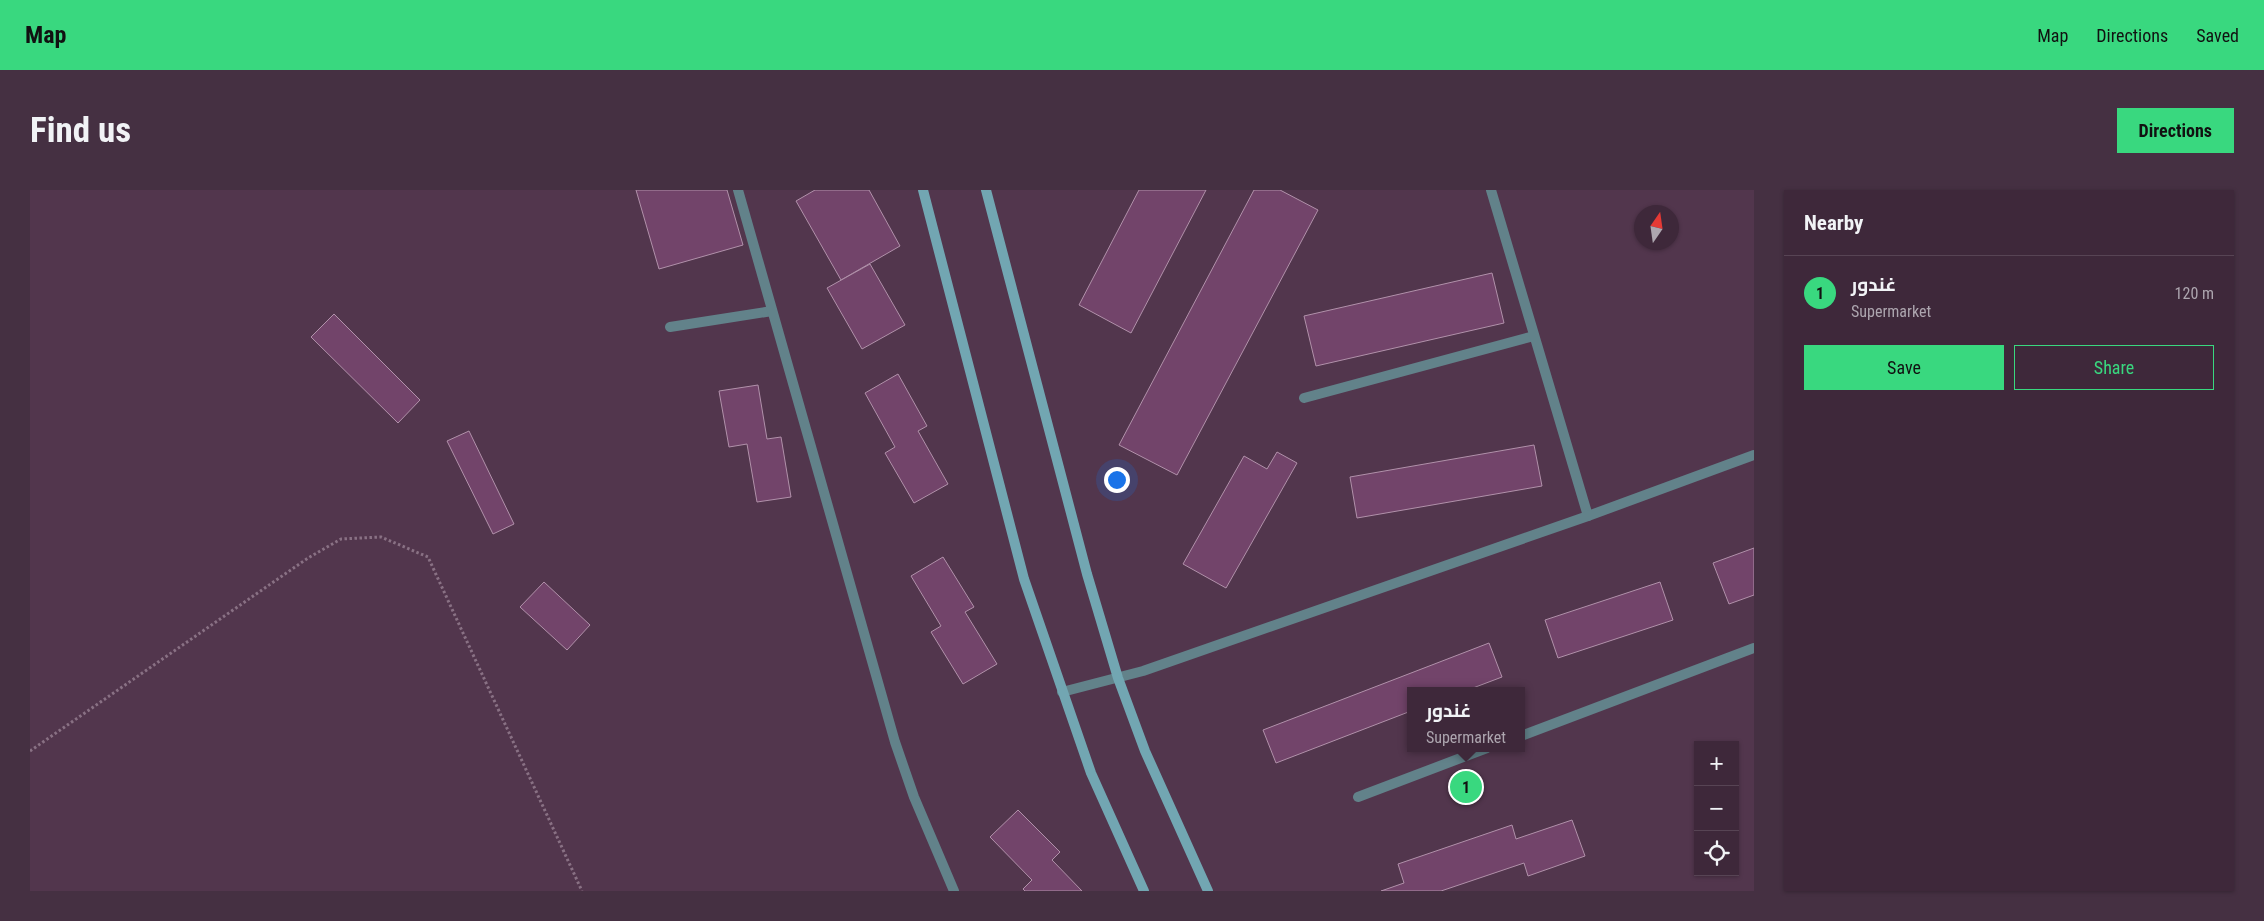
<!DOCTYPE html>
<html lang="en">
<head>
<meta charset="utf-8">
<style>
	body { margin:0; font-family:"Roboto Condensed",Cairo,sans-serif; background:#453042; color:#f1f3f6 }
	.controls { position:absolute; right:15px; bottom:15px; display:grid; overflow:hidden; border-radius:0px; box-shadow:0 1px 4px #0004 }
	.controls button { width:45px; height:45px; display:grid; place-items:center; padding:0; border:0; border-bottom:1px solid #574454; background:#3e283a; color:#f1f3f6; font:25px sans-serif }
	.compass { position:absolute; left:1604px; top:15px; width:45px; height:45px; border-radius:50%; background:#3e283a; box-shadow:0 1px 4px #0004; rotate:13deg }
	.you { position:absolute; left:1086px; top:289px; width:18px; height:18px; margin:-12px; border:4px solid #fff; border-radius:50%; background:#1a73e8; box-shadow:0 0 0 8px #1a73e833 }
	.badge { display:grid; place-items:center; width:32px; height:32px; border-radius:50%; background:#39d87f; color:#111; font-size:16px; font-weight:700 }
	.pin { position:absolute; translate:-50% -50%; border:2px solid #fff; box-shadow:0 1px 5px #0006 }
	.popup { position:absolute; left:1377px; top:497px; width:118px; height:65px; box-sizing:border-box; display:grid; place-content:center; border-radius:0px; background:#3e283a; filter:drop-shadow(0 1px 4px #0005); font-size:16px; white-space:nowrap; color:#ada6af }
	.popup b { font-size:19px; color:#f1f3f6 }
	.popup::after { content:''; position:absolute; left:50%; top:100%; margin-left:-10px; border:10px solid transparent; border-top-color:#3e283a }
	.list { margin:0; padding:0; list-style:none }
	h2 { display:flex; justify-content:space-between; align-items:center; height:65px; margin:0; padding:0 20px; font-size:21px }
	h2 small { font-size:16px; font-weight:400; color:#ada6af }
	.list li { display:grid; grid-template-columns:32px 1fr auto; gap:15px; align-items:center; box-sizing:border-box; height:75px; padding:0 20px; border-top:1px solid #574454 }
	.list b { display:block; font-size:19px; white-space:nowrap }
	.list p { margin:0; font-size:16px; white-space:nowrap; color:#ada6af }
	.list em { font-size:16px; font-style:normal; color:#ada6af }
	.actions { display:flex; gap:10px; padding:15px 20px }
	.actions a { flex:1; padding:11px 0; border:1px solid #39d87f; border-radius:0px; text-align:center; font-size:18px; color:#39d87f }
	.actions .main { background:#39d87f; color:#111 }
	.icon { flex:none; width:28px; height:28px; fill:none; stroke:currentColor; stroke-width:2; stroke-linecap:round; stroke-linejoin:round }
	.map { position:relative; flex:none; width:1724px; height:701px; overflow:hidden; border-radius:0px }
	header { display:flex; align-items:center; gap:30px; box-sizing:border-box; height:70px; padding:0 25px; background:#39d87f; color:#111 }
	header strong { font-size:24px }
	nav { display:flex; gap:28px; margin-inline-start:auto; font-size:18px }
	.intro { display:flex; align-items:center; justify-content:space-between; box-sizing:border-box; height:120px; padding:0 30px }
	h1 { margin:0; font-size:35px }
	.button { padding:12px 22px; border-radius:0px; background:#39d87f; color:#111; font-size:18px; font-weight:700 }
	main { display:flex; gap:30px; padding:0 30px }
	aside { flex:1; background:#3e283a; border-radius:0px; box-shadow:0 1px 4px #0004 }
	.map>svg:first-child { display:block }
	.building { fill:#72446a; stroke:#b191aa }
	.lines { fill:none; stroke-linecap:round; stroke-linejoin:round }
	.path { stroke:#897184; stroke-width:3; stroke-dasharray:2.5 2.5; stroke-linecap:butt }
	.lane { stroke:#62828a; stroke-width:10 }
	.street { stroke:#62828a; stroke-width:10 }
	.secondary { stroke:#72a6b2; stroke-width:10 }
</style>
</head>
<body>
<header>
<strong>Map</strong>
<nav><a>Map</a><a>Directions</a><a>Saved</a></nav>
</header>
<div class="intro"><h1>Find us</h1><a class="button">Directions</a></div>
<main>
<div class="map">
<svg width="1724" height="701" viewBox="0 0 1724 701">
	<rect width="100%" height="100%" fill="#52364d"/>
	<g class="building">
		<polygon points="606,0 697,0 713,55 629,79"/>
		<polygon points="785,0 839,0 870,56 811,90 766,11"/>
		<polygon points="1109,0 1176,0 1101,143 1049,115"/>
		<polygon points="1224,0 1250,0 1288,20 1147,285 1089,255"/>
		<polygon points="840,74 875,135 832,159 797,98"/>
		<polygon points="1462,83 1474,133 1286,176 1274,126"/>
		<polygon points="304,124 390,210 368,233 281,147"/>
		<polygon points="868,184 897,236 888,241 918,294 884,313 855,263 865,257 835,203"/>
		<polygon points="728,195 737,249 751,247 761,307 727,312 717,254 699,257 689,201"/>
		<polygon points="439,241 484,334 463,344 417,251"/>
		<polygon points="1504,255 1512,296 1327,328 1320,287"/>
		<polygon points="1247,262 1267,273 1196,398 1153,374 1214,266 1237,279"/>
		<polygon points="1724,358 1724,405 1699,414 1683,373"/>
		<polygon points="913,367 944,417 935,422 967,474 933,494 901,442 911,436 881,386"/>
		<polygon points="514,392 560,435 537,460 490,417"/>
		<polygon points="1630,392 1643,430 1528,468 1515,430"/>
		<polygon points="1459,453 1472,487 1435,501 1381,501 1381,521 1246,573 1233,540"/>
		<polygon points="988,620 1030,662 1022,670 1052,701 995,701 993,699 1002,690 960,647"/>
		<polygon points="1542,630 1555,666 1498,686 1494,673 1411,701 1351,701 1374,693 1368,674 1482,635 1486,649"/>
	</g>
	<g class="lines">
		<polyline class="path" points="0,561 278,368 311,349 351,347 398,367 552,701"/>
		<g class="lane">
			<polyline points="640,137 742,121"/>
			<polyline points="1274,208 1504,146"/>
			<polyline points="1491,546 1724,458"/>
			<polyline points="1328,607 1457,558"/>
		</g>
		<g class="street">
			<polyline points="708,0 865,552 884,607 924,701"/>
			<polyline points="1461,0 1558,326"/>
			<polyline points="1032,502 1113,481 1558,326 1724,265"/>
		</g>
		<g class="secondary">
			<polyline points="893,0 994,389 1061,583 1114,701"/>
			<polyline points="956,0 1057,384 1088,488 1115,561 1178,701"/>
		</g>
	</g>
</svg>
<div class="controls">
<button>+</button>
<button>−</button>
<button><svg class="icon" aria-label="locate" viewBox="0 0 24 24"><circle cx="12" cy="12" r="6"/><path d="M12 2v4M12 18v4M2 12h4M18 12h4"/></svg></button>
</div>
<svg class="compass" viewBox="-18 -18 36 36"><path d="M0-13l5 13h-10z" fill="#e53935"/><path d="M0 13l5-13h-10z" fill="#ada6af"/></svg>
<div class="you"></div>
<div class="pin badge" style="left:1436px;top:597px">1</div>
<div class="popup"><b>غندور</b>Supermarket</div>
</div>
<aside>
<h2>Nearby<small></small></h2>
<ul class="list">
<li><span class="badge">1</span><div><b>غندور</b><p>Supermarket</p></div><em>120 m</em></li>
</ul>
<div class="actions"><a class="main">Save</a><a>Share</a></div>
</aside>
</main>
</body>
</html>
